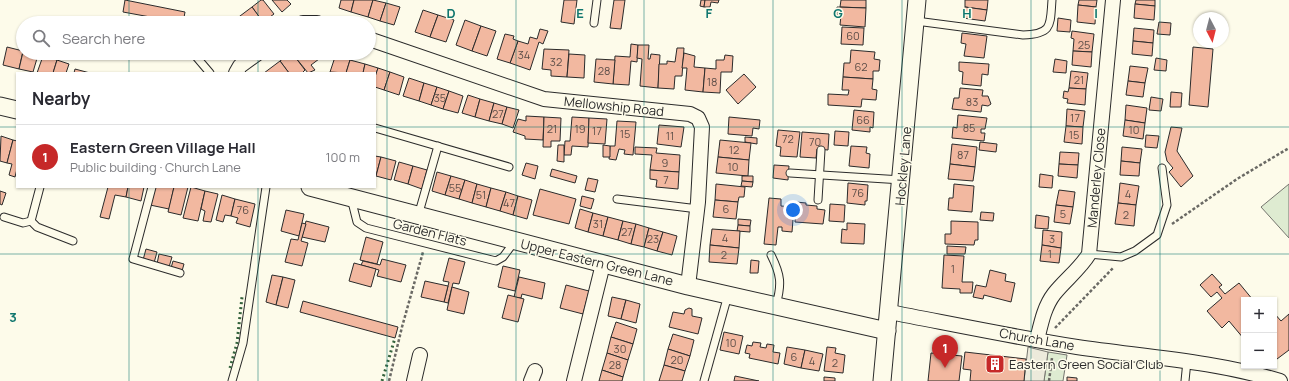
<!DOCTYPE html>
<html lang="en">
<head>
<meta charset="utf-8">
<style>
	body { margin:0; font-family:Manrope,sans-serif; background:#f7f7f7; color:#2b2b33 }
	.controls { position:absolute; right:12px; bottom:12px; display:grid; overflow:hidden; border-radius:0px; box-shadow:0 1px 3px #0004 }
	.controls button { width:36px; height:36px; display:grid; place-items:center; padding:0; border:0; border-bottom:1px solid #e1e1e2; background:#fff; color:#2b2b33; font:20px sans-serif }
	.compass { position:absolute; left:1193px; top:12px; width:36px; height:36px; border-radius:50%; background:#fff; box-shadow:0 1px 3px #0004; rotate:173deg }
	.you { position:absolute; left:793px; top:210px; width:14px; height:14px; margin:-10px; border:3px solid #fff; border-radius:50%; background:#1a73e8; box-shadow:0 0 0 6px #1a73e833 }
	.badge { display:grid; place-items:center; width:26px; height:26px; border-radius:50%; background:#c62828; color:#fff; font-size:13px; font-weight:700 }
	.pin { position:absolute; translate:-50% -33px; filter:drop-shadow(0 1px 2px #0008) }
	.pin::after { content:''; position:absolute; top:21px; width:14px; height:12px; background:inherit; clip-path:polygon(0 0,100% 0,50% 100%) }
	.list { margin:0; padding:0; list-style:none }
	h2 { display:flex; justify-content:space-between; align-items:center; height:52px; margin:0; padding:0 16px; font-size:17px }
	h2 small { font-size:13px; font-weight:400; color:#7c7c81 }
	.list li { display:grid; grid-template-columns:26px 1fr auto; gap:12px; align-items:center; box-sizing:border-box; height:64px; padding:0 16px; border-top:1px solid #e1e1e2 }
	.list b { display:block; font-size:15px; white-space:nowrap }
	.list p { margin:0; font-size:13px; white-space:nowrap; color:#7c7c81 }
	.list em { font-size:13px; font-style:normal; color:#7c7c81 }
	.icon { flex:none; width:22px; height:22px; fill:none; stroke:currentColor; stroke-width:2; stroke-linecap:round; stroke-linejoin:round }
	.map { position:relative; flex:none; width:1289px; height:381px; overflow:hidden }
	.search { position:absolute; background:#fff; box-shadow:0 1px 3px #0004; left:16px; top:16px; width:360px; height:44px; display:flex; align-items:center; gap:10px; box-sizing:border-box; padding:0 14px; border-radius:22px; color:#7c7c81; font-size:15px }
	.panel { position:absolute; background:#fff; box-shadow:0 1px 3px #0004; left:16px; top:72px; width:360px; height:116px; border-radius:0px }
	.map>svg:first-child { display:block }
	.green { fill:#deebd1; stroke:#74746e }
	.parking { fill:#eceadb; stroke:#74746e }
	.building { fill:#f2b8a0; stroke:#2b2b2b }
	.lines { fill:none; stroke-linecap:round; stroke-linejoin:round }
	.service-casing { stroke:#2b2b2b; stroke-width:9 }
	.minor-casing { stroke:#2b2b2b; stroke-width:16 }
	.tertiary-casing { stroke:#2b2b2b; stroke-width:19 }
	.path { stroke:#6a6964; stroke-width:2.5; stroke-dasharray:3 2; stroke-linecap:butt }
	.service { stroke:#fdfbea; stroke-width:7 }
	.minor { stroke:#fdfbea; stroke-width:14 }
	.tertiary { stroke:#fdfbea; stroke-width:17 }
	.hedge { stroke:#34623c; stroke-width:3; stroke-dasharray:2 3; stroke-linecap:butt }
	.grid { fill:none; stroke:#0f766e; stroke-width:1; stroke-opacity:0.55 }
	.labels { text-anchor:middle; stroke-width:3; stroke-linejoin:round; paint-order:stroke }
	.number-label { font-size:11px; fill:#5d4e48 }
	.street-label { font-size:13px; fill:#2b2b2b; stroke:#fdfbea }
	.poi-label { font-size:13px; fill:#2b2b2b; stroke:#fdfbea; text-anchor:start }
	.grid-label { font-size:13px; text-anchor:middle; font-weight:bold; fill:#0f766e; stroke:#fdfbea; stroke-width:3; stroke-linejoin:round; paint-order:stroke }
</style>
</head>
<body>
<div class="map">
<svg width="1289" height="381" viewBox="0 0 1289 381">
	<rect width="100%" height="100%" fill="#fdfbea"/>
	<g class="green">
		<polygon points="1289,184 1289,238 1261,207"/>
		<polygon points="1048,352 1067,355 1063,381 1044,381"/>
	</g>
	<polygon class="parking" points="1028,347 1048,352 1044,381 1024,381"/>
	<g class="building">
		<polygon points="125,0 185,12 183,23 123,12"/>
		<polygon points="261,0 263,0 274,14 263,22 252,7"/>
		<polygon points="272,0 287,0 291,4 282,12"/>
		<polygon points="341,0 354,0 351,12 339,8"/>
		<polygon points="354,0 373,0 368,17 351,12"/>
		<polygon points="373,0 386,3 380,21 368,17"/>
		<polygon points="564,0 577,0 574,24 561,22"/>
		<polygon points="614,0 625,0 621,29 610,28"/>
		<polygon points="701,0 705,0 704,7 700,6"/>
		<polygon points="705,0 719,0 718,3 711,2 710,7 704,7"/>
		<polygon points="841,0 866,0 866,8 840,7"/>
		<polygon points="965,0 988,0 987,10 965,7"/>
		<polygon points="1079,0 1097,0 1096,7 1078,5"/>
		<polygon points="1136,0 1155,0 1155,6 1135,4"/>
		<polygon points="386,3 400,7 394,25 380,21"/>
		<polygon points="1135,4 1155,6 1154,20 1134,18"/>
		<polygon points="1078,5 1096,7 1095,24 1077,22"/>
		<polygon points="252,7 263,22 263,23 245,23 240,16"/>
		<polygon points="837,7 866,8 865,27 840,25 841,15 837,15"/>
		<polygon points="965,7 987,10 985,21 963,18"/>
		<polygon points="423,10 438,15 430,37 415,32"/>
		<polygon points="438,15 454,20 446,42 430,37"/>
		<polygon points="240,16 245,23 231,23"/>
		<polygon points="1058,18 1071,20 1070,32 1057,31"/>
		<polygon points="465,20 481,26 472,51 456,45"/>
		<polygon points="1159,22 1171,23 1170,35 1157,34"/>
		<polygon points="481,26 496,31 487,56 472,51"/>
		<polygon points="842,27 864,28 863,45 841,44"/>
		<polygon points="1134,28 1154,30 1153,43 1133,41"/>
		<polygon points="540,29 548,31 543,44 539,42 530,70 510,63 518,41 528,44 530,37 537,39"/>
		<polygon points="1072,31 1094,34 1092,52 1073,51 1074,39 1071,38"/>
		<polygon points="962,33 987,36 984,58 964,56 966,44 961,43"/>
		<polygon points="505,34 514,36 513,39 518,41 510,63 497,59"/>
		<polygon points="1133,41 1153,43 1152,56 1132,54"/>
		<polygon points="631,44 638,45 637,62 631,61 629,85 613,84 615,56 630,57"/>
		<polygon points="638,45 649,45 648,59 650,59 651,54 660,55 658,88 640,86 642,59 637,58"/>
		<polygon points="7,47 23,51 19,69 3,65"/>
		<polygon points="1193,47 1213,49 1208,107 1189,105"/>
		<polygon points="677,48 684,48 682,76 675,76 674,89 658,88 659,64 667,64 667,61 675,62"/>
		<polygon points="544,49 569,50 567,77 551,76 551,70 542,69"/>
		<polygon points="851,50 875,52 874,59 880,60 879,71 873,71 873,79 843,77 844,63 850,63"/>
		<polygon points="1073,51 1092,52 1091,67 1072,65"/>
		<polygon points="23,52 38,55 33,72 19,69"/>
		<polygon points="290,53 292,53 305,70 302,73 289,73 280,61"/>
		<polygon points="292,53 315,53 319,59 311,65 315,70 308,73"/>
		<polygon points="684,53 695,56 694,67 705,68 703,92 685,90 687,68 682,68"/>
		<polygon points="336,54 350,60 346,73 330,72"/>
		<polygon points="569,54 585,55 584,78 567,77"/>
		<polygon points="725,55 733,56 732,72 721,72 720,93 703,92 705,68 716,69 716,60 724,60"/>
		<polygon points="43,56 57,60 53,73 37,73"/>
		<polygon points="1156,58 1167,60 1166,71 1154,70"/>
		<polygon points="596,59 615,60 613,84 594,82"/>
		<polygon points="1055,59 1067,61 1066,73 1053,72"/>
		<polygon points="57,60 69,64 66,73 53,73"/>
		<polygon points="350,60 365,64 363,73 346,73"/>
		<polygon points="280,61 289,73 264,73"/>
		<polygon points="959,62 989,64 988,75 982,74 981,86 962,84 963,72 959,71"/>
		<polygon points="365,64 378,68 375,77 375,73 363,73"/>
		<polygon points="1130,66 1148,68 1145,83 1128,81"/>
		<polygon points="378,68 390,72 384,90 375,87 375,77"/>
		<polygon points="75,69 90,73 74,73"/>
		<polygon points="1071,71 1088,73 1086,89 1069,88"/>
		<polygon points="390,72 404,77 399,95 384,90"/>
		<polygon points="744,74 756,87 738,104 726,90"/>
		<polygon points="843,77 873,79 872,89 877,90 876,100 862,99 861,107 828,105 828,94 848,95 849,90 842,90"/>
		<polygon points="409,78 424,83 419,101 403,96"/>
		<polygon points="1128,81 1145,83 1143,97 1126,95"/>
		<polygon points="424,83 437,87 431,105 419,101"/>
		<polygon points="437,87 449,91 443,109 431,105"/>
		<polygon points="960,88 983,90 982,96 988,96 991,104 988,106 982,105 981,112 952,109 954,98 959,98"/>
		<polygon points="1069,88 1086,89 1085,105 1067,103 1068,99 1063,98 1064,91 1068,92"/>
		<polygon points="449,91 463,96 458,113 443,109"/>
		<polygon points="1171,92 1182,93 1181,107 1170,107"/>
		<polygon points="468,95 480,99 475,117 462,113"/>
		<polygon points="1151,97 1163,99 1161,111 1149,110"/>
		<polygon points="480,99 494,103 489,121 475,117"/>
		<polygon points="494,103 507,107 502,124 489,121"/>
		<polygon points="1126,105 1147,108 1145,123 1125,120"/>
		<polygon points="507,107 519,110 513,128 502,124"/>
		<polygon points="1067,109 1085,111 1083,127 1066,126"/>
		<polygon points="854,110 874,112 873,128 870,127 870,132 852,130"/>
		<polygon points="958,115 987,118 985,129 981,129 981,133 985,133 984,141 952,138 953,127 957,128"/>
		<polygon points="526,116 544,117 543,140 525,139 525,136 513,132 518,119 526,121"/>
		<polygon points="544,117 561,118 560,141 551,141 551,147 543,147"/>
		<polygon points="572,117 589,118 588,147 572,146 571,155 564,155 565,141 570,141"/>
		<polygon points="729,117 760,120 759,129 753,128 752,136 728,134"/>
		<polygon points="589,118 607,119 605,144 588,143"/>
		<polygon points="1125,120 1145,123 1143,139 1123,136"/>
		<polygon points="617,121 636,122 633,155 624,154 625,150 619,149 616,160 609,159 610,146 615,146"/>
		<polygon points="659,125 684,127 681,147 657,144"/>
		<polygon points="1066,126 1083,127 1082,144 1064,142"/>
		<polygon points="1171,127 1182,128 1177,151 1193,176 1181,187 1169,172 1173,168 1167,161 1165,152"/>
		<polygon points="778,130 800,132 797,157 780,156 781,147 776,146"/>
		<polygon points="835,131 849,132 848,146 834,145"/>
		<polygon points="802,132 829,134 828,150 817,149 816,158 800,157"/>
		<polygon points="1146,135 1159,136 1157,148 1145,147"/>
		<polygon points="1,136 13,140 7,163 0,161"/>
		<polygon points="745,137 757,138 757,144 745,142"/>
		<polygon points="13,140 17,141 17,169 15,177 9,175 12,164 7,163"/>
		<polygon points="720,140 751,143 749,160 718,157"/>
		<polygon points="980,142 997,144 996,152 979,150"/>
		<polygon points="952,144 977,147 975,167 950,164"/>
		<polygon points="558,145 564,145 564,162 557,161"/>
		<polygon points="603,145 610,146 610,157 603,157"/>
		<polygon points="851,146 867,147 866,153 870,154 869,168 849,166"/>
		<polygon points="635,147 657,148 656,153 680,155 679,172 650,170 652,155 635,154"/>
		<polygon points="1122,147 1142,149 1140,163 1121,161"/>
		<polygon points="1060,152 1079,153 1078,165 1059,164"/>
		<polygon points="375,156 381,157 376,176 375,176"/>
		<polygon points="381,157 396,161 391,180 376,176"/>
		<polygon points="718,157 749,160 748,176 716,173"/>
		<polygon points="1121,161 1140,163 1139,176 1120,175"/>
		<polygon points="399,162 413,166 408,184 394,180"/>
		<polygon points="526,163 538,166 535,179 522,175"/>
		<polygon points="950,164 975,167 973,181 948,179"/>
		<polygon points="1059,164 1078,165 1077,178 1058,176"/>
		<polygon points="774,165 789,166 788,180 773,178"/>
		<polygon points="413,166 427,170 422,189 408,184"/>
		<polygon points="552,169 577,176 575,183 550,176"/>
		<polygon points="650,170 679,172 678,189 656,187 657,180 650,179"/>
		<polygon points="437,172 451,176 445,195 432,191"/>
		<polygon points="1040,174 1053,176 1052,188 1039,187"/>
		<polygon points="451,176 465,180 459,199 445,195"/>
		<polygon points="742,176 753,176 753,182 742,181"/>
		<polygon points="588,178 598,180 595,192 585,190"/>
		<polygon points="465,180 477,184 472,203 459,199"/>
		<polygon points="742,181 753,182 752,187 741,186"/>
		<polygon points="848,183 868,185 867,201 865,201 865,205 847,203"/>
		<polygon points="1120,183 1139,186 1136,205 1118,203"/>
		<polygon points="477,184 491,188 486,207 472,203"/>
		<polygon points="716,184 745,187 744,197 739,197 738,202 715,200"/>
		<polygon points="954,184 974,186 972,212 948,210 949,198 953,198"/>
		<polygon points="108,187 128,187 126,197 115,195 109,219 100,217"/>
		<polygon points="128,187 144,187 141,201 126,197"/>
		<polygon points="155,187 174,187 169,209 150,205"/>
		<polygon points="174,187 188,187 181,215 168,212"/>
		<polygon points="191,187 205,191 198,221 183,218"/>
		<polygon points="491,188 506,192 500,211 486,207"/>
		<polygon points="540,189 576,199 569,224 533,215"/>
		<polygon points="1059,190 1075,192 1073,207 1056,205"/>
		<polygon points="0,191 6,193 2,205 0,204"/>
		<polygon points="205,191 218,194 211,222 203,221 205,211 201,209"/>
		<polygon points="506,192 518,196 513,215 500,211"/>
		<polygon points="222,195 235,199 231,216 225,215 223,222 216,220"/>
		<polygon points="518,196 532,200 527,219 513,215"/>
		<polygon points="582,196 594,199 591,209 580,206"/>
		<polygon points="769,198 781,199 781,206 794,207 792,232 782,231 782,227 778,227 776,245 764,244"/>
		<polygon points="235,199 255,204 250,227 236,223 238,218 231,216"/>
		<polygon points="715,200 738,202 736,219 713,217"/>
		<polygon points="796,202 806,203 806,205 817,206 817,209 825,210 823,224 795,222"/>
		<polygon points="1118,203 1136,205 1134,226 1115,224"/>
		<polygon points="830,204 845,205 844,222 829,221"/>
		<polygon points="1056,205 1073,207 1070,224 1054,222"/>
		<polygon points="580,209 593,213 588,232 575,228"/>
		<polygon points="286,210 304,214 299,236 281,231"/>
		<polygon points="981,212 994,213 993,221 980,220"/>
		<polygon points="593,213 608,217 603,236 588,232"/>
		<polygon points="1036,215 1049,217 1048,229 1035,228"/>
		<polygon points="608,217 623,221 618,240 603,236"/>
		<polygon points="738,219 751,220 750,226 738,225"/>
		<polygon points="306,221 329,227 325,242 302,237"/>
		<polygon points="623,221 636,224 631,244 618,240"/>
		<polygon points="951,221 978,222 978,240 975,240 974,245 945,244 945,234 951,234"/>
		<polygon points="302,223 306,224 301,241 308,243 302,266 285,262 291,239 298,240"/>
		<polygon points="847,223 865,224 864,244 841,243 842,229 847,230"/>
		<polygon points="636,224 649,228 644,247 631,244"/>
		<polygon points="738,225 750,226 750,232 737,231"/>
		<polygon points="649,228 663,232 657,251 644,247"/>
		<polygon points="712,229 740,231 739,248 710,245"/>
		<polygon points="1043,230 1062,232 1061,248 1042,245"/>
		<polygon points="663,232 677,236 672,255 657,251"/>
		<polygon points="366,237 383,242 377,264 360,260"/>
		<polygon points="710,245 739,248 737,264 709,262"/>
		<polygon points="1042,245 1061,248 1059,263 1040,261"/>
		<polygon points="947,246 966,247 965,254 947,254"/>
		<polygon points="146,249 157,252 154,263 143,260"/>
		<polygon points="159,254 172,257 169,267 157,264"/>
		<polygon points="944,255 964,256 962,282 973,282 972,293 960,293 960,289 942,288"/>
		<polygon points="449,258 465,262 459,284 453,283 448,303 444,302 449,282 443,281"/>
		<polygon points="382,259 406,265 401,282 377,276 379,270 361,265 363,261 380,265"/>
		<polygon points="751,260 759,261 758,273 750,273"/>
		<polygon points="173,261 184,264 182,271 171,268"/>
		<polygon points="354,263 376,269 371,287 349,281"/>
		<polygon points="503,266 520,270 515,291 498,287"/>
		<polygon points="990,270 1006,274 1005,281 1015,283 1011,302 984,295 983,299 973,297 976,285 986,287"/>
		<polygon points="1212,274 1222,285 1219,287 1225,294 1239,283 1253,300 1244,300 1244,339 1229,321 1222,328 1207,311 1222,298 1217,292 1211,297 1200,285"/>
		<polygon points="272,275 283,277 276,305 266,302"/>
		<polygon points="283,277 295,280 288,308 276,305"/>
		<polygon points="519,277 545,283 542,299 522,294 521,298 514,297"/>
		<polygon points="425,281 448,286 444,302 421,297"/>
		<polygon points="566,285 589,291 583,314 560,308"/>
		<polygon points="452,287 469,292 464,314 447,310"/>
		<polygon points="508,295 524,299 518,322 502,318"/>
		<polygon points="612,297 626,300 621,319 608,316"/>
		<polygon points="626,300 640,304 636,323 621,319"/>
		<polygon points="303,301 398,327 395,338 300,312"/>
		<polygon points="689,308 692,309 692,316 702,318 698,334 669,327 673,312 684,314 685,310"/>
		<polygon points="1274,313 1281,321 1289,314 1289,350 1277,359 1274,355"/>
		<polygon points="616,322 637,329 633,344 611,337"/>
		<polygon points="724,332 743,336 739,354 720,350"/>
		<polygon points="673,334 694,340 690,356 668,349"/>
		<polygon points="611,337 633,344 628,360 607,353"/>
		<polygon points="753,342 761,343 760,347 766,348 767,344 774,345 773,352 780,353 778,364 749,358 750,354 745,353 747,345 752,346"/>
		<polygon points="787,347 805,350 801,368 784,364"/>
		<polygon points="827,347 836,348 835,353 845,355 843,373 824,371"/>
		<polygon points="668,349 690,356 685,371 664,365"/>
		<polygon points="805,350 823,354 819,371 801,368"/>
		<polygon points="965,352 1026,359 1024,381 970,381 971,370 963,369"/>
		<polygon points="607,353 628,360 623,377 602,370"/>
		<polygon points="931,353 962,356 959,381 928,381"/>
		<polygon points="664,365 685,371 682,381 659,381"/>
		<polygon points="602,370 623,377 622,381 599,381"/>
		<polygon points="735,376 759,381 734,381"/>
		<polygon points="824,377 835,378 835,381 824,381"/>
		<polygon points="1067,377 1077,378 1077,381 1067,381"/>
	</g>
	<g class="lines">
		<defs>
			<g id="service">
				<path d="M916,21L1023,35C1053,34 1050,25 1052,0"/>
				<polyline points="594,23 597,0"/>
				<polyline points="193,53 210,73"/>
				<polyline points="375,128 509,167"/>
				<polyline points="790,173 902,180"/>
				<polyline points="40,187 31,221 37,227 73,241"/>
				<polyline points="152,187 133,259 180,273"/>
				<polyline points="351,198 357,222 366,228 496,261 503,257 515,241"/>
				<polyline points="617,199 698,209"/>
				<polyline points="818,200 821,150"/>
				<polyline points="418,216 438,146"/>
				<polyline points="4,217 23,223 31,221"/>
				<polyline points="1089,254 1121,257 1135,251 1157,235 1167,205 1162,168"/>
				<path d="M771,255C781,275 782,284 776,305"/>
				<polyline points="232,381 243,343 266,187"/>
				<polyline points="704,381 728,295"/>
				<polyline points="1185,381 1187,361"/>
			</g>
			<g id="minor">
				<polyline points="303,23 317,23"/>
				<polyline points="369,39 544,99 690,114 698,118 702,127 698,202 688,286"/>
				<polyline points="236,73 240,66 258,53"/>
				<path d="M889,312C952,324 1014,337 1077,347C1145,357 1214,361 1280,381"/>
				<path d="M1037,340C1041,324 1044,307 1054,294C1065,280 1080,269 1089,254L1113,0"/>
				<polyline points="414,381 420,355"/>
				<polyline points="531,381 535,371"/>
				<polyline points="574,381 603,264"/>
			</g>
			<g id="tertiary">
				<polyline points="0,106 17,110"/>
				<polyline points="310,187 688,286 887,331"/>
				<polyline points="882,381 917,0"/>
			</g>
		</defs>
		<use href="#service" class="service-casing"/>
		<use href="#minor" class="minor-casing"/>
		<use href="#tertiary" class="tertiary-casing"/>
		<g class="path">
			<polyline points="1172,224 1237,179 1289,148"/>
			<polyline points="1055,328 1114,267"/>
			<polyline points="389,381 402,327 423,252"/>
			<polyline points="1049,381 1052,358"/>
		</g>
		<use href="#service" class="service"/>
		<use href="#minor" class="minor"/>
		<use href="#tertiary" class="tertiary"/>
		<g class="hedge">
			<polyline points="230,368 237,343 242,297"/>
			<polyline points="382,381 395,338"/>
		</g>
	</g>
	<path class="grid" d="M129,0V23M258,0V23M387,0V381M516,0V381M644,0V381M773,0V381M902,0V381M1031,0V381M1160,0V381M129,53V73M258,53V73M0,127H17M375,127H1289M129,187V381M258,187V381M0,254H1289"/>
	<defs>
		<symbol id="building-square" viewBox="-11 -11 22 22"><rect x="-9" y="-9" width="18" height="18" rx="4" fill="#c62828" stroke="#fdfbea"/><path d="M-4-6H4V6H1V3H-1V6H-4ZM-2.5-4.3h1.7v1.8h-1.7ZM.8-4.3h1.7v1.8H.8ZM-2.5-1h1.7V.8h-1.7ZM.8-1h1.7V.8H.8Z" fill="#fff"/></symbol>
	</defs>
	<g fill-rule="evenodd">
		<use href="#building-square" x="984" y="353" width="22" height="22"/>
	</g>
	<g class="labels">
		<g class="number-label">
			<text x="853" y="40">60</text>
			<text x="1084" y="49">25</text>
			<text x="524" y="59">34</text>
			<text x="556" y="66">32</text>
			<text x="861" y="71">62</text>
			<text x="604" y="75">28</text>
			<text x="1079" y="84">21</text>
			<text x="712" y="86">18</text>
			<text x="440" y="102">35</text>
			<text x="972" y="106">83</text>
			<text x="498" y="118">27</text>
			<text x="1075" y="122">17</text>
			<text x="863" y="124">66</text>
			<text x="969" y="132">85</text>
			<text x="552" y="133">21</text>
			<text x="580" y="133">19</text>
			<text x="1134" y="134">10</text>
			<text x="597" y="135">17</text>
			<text x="625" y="138">15</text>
			<text x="1074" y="139">15</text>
			<text x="670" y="140">11</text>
			<text x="788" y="143">72</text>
			<text x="815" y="146">70</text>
			<text x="734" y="154">12</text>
			<text x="963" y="159">87</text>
			<text x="665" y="167">9</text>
			<text x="733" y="171">10</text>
			<text x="666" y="184">7</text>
			<text x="455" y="192">55</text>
			<text x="858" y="197">76</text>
			<text x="1128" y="198">4</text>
			<text x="481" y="199">51</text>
			<text x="509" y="207">47</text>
			<text x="726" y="213">6</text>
			<text x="243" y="214">76</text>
			<text x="1063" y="218">5</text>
			<text x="1126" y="219">2</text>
			<text x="598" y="228">31</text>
			<text x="627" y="236">27</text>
			<text x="725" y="242">4</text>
			<text x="653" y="243">23</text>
			<text x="1052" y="243">3</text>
			<text x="1050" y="258">1</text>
			<text x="724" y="259">2</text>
			<text x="953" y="273">1</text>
			<text x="731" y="347">10</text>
			<text x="620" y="353">30</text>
			<text x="794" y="361">6</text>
			<text x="677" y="364">20</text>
			<text x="812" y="365">4</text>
			<text x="835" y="367">2</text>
			<text x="615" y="369">28</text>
		</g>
		<g class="street-label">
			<text transform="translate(614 106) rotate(6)" y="5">Mellowship Road</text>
			<text transform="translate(903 166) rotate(-85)" y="5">Hockley Lane</text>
			<text transform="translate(1096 178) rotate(-85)" y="5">Manderley Close</text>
			<text transform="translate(430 232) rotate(14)" y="5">Garden Flats</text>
			<text transform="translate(597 262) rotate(14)" y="5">Upper Eastern Green Lane</text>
			<text transform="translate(1037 339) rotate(10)" y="5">Church Lane</text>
		</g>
		<g class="poi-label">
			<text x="1009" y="369">Eastern Green Social Club</text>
		</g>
	</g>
	<g class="grid-label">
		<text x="451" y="18">D</text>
		<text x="580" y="18">E</text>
		<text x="709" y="18">F</text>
		<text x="838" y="18">G</text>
		<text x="967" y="18">H</text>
		<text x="1096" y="18">I</text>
		<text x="13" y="322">3</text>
	</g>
</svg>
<div class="controls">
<button>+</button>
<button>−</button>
</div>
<svg class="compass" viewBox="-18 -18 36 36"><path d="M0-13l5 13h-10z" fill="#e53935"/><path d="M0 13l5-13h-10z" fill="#7c7c81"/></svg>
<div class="you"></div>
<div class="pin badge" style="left:945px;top:368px">1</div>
<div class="search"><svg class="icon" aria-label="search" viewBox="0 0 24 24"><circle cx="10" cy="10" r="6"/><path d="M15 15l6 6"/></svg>Search here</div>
<section class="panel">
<h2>Nearby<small></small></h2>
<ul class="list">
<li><span class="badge">1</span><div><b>Eastern Green Village Hall</b><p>Public building · Church Lane</p></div><em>100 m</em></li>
</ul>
</section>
</div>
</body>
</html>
